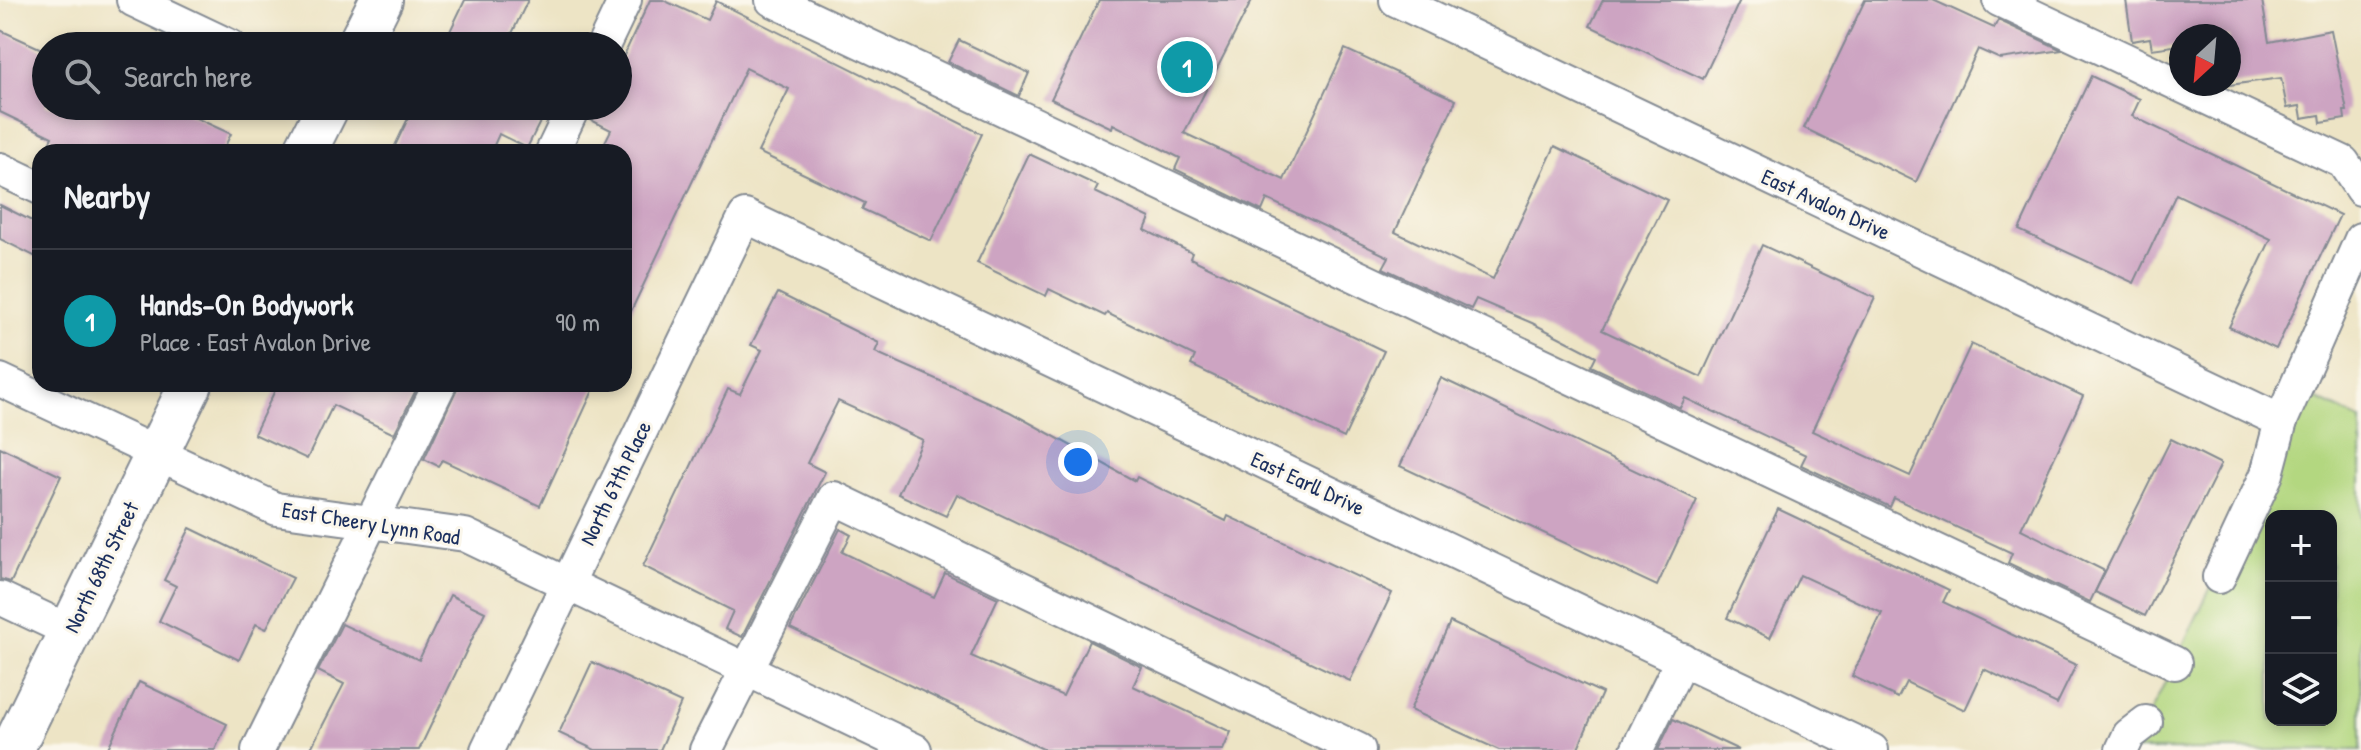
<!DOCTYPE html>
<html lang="en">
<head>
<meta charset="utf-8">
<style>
	body { margin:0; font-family:"Patrick Hand",sans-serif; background:#242831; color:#f1f3f6 }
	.controls { position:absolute; right:24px; bottom:24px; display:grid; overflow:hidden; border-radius:16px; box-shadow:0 4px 12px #0003 }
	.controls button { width:72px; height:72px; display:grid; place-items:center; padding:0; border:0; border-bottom:2px solid #363941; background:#171b24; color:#f1f3f6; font:40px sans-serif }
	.compass { position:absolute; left:2169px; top:24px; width:72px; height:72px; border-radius:50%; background:#171b24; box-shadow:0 4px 12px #0003; rotate:206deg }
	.you { position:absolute; left:1078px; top:462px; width:28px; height:28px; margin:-20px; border:6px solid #fff; border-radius:50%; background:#1a73e8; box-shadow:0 0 0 12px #1a73e833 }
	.badge { display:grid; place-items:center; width:52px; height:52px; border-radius:50%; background:#b45309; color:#fff; font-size:26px; font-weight:700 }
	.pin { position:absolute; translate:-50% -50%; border:4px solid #fff; box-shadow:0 2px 8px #0006 }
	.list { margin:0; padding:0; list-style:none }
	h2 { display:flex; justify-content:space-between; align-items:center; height:104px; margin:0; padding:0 32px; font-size:34px }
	h2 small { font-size:26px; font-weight:400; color:#9ea1a6 }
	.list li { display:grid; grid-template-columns:52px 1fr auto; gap:24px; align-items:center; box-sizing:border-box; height:144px; padding:0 32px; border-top:2px solid #363941 }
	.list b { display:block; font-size:30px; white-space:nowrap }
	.list p { margin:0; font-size:26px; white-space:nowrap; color:#9ea1a6 }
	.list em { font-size:26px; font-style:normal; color:#9ea1a6 }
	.icon { flex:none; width:44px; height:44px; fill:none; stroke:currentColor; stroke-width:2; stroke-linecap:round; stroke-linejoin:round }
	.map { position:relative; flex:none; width:2361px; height:750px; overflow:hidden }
	.search { position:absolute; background:#171b24; box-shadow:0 4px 12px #0003; left:32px; top:32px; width:600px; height:88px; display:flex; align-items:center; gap:20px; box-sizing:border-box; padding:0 28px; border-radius:44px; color:#9ea1a6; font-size:30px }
	.panel { position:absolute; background:#171b24; box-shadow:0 4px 12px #0003; left:32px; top:144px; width:600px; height:248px; border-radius:24px }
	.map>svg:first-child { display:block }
	.green { fill:#b3d780; stroke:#67836f; stroke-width:2; fill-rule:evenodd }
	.building { fill:#cda4c2 }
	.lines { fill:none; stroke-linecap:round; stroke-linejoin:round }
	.minor-casing { stroke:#848a92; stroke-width:36 }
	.major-casing { stroke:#848a92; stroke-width:46 }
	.minor { stroke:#fff; stroke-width:32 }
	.major { stroke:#fff; stroke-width:42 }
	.labels { text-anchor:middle; stroke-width:6; stroke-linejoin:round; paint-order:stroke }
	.street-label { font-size:22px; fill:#1b2f5e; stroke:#fbf7ec }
</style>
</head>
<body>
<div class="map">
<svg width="2361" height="750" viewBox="0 0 2361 750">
	<rect width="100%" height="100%" fill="#fbf7ec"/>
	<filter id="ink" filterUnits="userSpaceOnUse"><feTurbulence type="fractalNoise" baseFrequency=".0125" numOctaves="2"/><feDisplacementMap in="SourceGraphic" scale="16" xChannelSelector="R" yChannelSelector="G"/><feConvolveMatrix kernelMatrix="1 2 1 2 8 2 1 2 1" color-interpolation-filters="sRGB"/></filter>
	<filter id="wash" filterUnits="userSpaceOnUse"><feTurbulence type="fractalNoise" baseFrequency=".006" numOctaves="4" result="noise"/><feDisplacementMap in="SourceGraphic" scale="32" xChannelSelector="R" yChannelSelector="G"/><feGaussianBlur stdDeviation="1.8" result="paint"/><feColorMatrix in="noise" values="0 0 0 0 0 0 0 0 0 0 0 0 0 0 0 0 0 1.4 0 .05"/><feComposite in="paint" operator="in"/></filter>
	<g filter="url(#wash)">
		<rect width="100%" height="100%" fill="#ede4c5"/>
		<path class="green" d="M2305,393L2361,420V750H2132ZM2271,516H2331V720H2271Z"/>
		<g id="blocks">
			<g class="building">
				<polygon points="465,0 528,0 506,46 443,46"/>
				<polygon points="650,0 663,0 707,20 716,1 982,134 931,241 862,209 865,203 758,152 789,89 746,68 624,326 624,152 600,152 611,130 589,119 593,106 618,106 618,68"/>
				<polygon points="1099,0 1252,0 1184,133 1284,180 1345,49 1456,100 1395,232 1493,279 1555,146 1667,200 1602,330 1701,377 1762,245 1875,298 1812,431 1910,476 1971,344 2083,396 2021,529 2105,571 2090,602 2008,563 2012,553 1894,498 1890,507 1801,465 1806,455 1685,398 1680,408 1591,366 1596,356 1532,323 1476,299 1471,309 1383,268 1389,257 1267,199 1262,211 1175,169 1180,158 1113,124 1112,128 1051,99"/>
				<polygon points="1603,0 1740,0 1703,79 1590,26"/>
				<polygon points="1865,0 1933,0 1994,28 1998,20 2062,50 2000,59 1978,49 1916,182 1804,128"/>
				<polygon points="2126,0 2262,0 2269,42 2331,30 2347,111 2344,111 2345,119 2321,123 2320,115 2302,118 2300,106 2287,108 2281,78 2229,85 2229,36 2181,36 2181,45 2152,49 2150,38 2132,41"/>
				<polygon points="0,30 46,51 46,106 170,106 231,134 222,152 45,152 52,137 0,112"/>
				<polygon points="959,40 1029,73 1019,96 948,62"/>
				<polygon points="2091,76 2140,99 2132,116 2340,215 2276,349 2229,327 2271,239 2176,194 2134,283 2019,230"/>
				<polygon points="414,106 548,106 527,148 499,134 491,152 392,152"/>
				<polygon points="1029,154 1098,186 1095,192 1150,218 1145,230 1192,253 1190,258 1384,351 1344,438 1191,365 1195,356 1107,313 1105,316 1049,289 1046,296 977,263"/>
				<polygon points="0,205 40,225 40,259 0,239"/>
				<polygon points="778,293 879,343 875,352 1010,412 1135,481 1137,477 1226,521 1228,516 1392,593 1350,681 957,494 946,516 898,494 923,440 838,401 807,463 825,472 805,512 742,637 725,629 733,611 643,566 728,389 740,394 762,350 751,345"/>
				<polygon points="1441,378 1697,500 1657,586 1400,466"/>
				<polygon points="278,384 419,384 394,434 333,405 307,459 254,434"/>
				<polygon points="459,384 596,384 540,506 442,460 438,466 424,459"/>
				<polygon points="2171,439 2221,464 2145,616 2095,592"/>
				<polygon points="0,447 61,476 11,582 0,579"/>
				<polygon points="1778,509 1949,590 1943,602 2076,665 2057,704 1984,669 1965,710 1906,682 1898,698 1852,676 1882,613 1800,575 1770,638 1727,618"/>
				<polygon points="190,528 293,578 266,629 256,624 239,660 159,621 176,586 164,580"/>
				<polygon points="840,529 851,535 842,552 934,597 945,573 998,598 971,656 1063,696 1089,641 1142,667 1133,686 1231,732 1223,750 1045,750 790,628"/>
				<polygon points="450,595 485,612 419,750 310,750 344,684 318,671 342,624 419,660"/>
				<polygon points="1450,622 1602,693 1577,750 1499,750 1410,710"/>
				<polygon points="592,662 681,703 660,750 595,750 559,733"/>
				<polygon points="139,682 227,724 215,750 107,750"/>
				<polygon points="1673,719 1739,750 1658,750"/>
			</g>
		</g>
	</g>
	<g filter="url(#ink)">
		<use href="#blocks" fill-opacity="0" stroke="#848a92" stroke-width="2"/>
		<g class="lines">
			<defs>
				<g id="minor">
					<polyline points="133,0 230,46"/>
					<polyline points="772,0 2175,663"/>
					<polyline points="1396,0 2281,421 2267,474 2219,577"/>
					<polyline points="1999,0 2343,162 2361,189"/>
					<polyline points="603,46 625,0"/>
					<polyline points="552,152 574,106"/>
					<polyline points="0,169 40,188"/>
					<polyline points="0,380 276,509 465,535 915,750"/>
					<polyline points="2281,421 2361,239"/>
					<polyline points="0,598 70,631"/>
					<polyline points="258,750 440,384"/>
					<polyline points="487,750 745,216 1872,750"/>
					<polyline points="706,750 834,498 1359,750"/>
					<polyline points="1637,750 1682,659"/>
					<polyline points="2122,750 2129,735 2146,722"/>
				</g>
				<g id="major">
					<polyline points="358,46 381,0"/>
					<polyline points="305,152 328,106"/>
					<polyline points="12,750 191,384"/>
				</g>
			</defs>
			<use href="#minor" class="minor-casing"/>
			<use href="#major" class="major-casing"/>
			<use href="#minor" class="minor"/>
			<use href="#major" class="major"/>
		</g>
	</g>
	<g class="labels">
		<g class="street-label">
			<text transform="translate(1826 204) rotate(25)" y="8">East Avalon Drive</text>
			<text transform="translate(615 483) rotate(-64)" y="8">North 67th Place</text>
			<text transform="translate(1308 483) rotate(25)" y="8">East Earll Drive</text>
			<text transform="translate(371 523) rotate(9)" y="8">East Cheery Lynn Road</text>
			<text transform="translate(101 567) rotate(-64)" y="8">North 68th Street</text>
		</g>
	</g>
</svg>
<div class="controls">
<button>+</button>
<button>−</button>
<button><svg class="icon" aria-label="layers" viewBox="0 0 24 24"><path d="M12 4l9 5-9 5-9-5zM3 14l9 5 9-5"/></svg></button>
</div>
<svg class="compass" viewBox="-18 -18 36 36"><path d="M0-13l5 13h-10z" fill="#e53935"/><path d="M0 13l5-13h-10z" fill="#9ea1a6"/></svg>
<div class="you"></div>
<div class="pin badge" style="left:1187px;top:67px;background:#0f9aa8">1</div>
<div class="search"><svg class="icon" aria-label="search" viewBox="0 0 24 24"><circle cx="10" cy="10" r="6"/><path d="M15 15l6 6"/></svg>Search here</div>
<section class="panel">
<h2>Nearby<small></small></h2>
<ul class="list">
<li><span class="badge" style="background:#0f9aa8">1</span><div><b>Hands-On Bodywork</b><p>Place · East Avalon Drive</p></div><em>90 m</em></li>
</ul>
</section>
</div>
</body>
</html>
